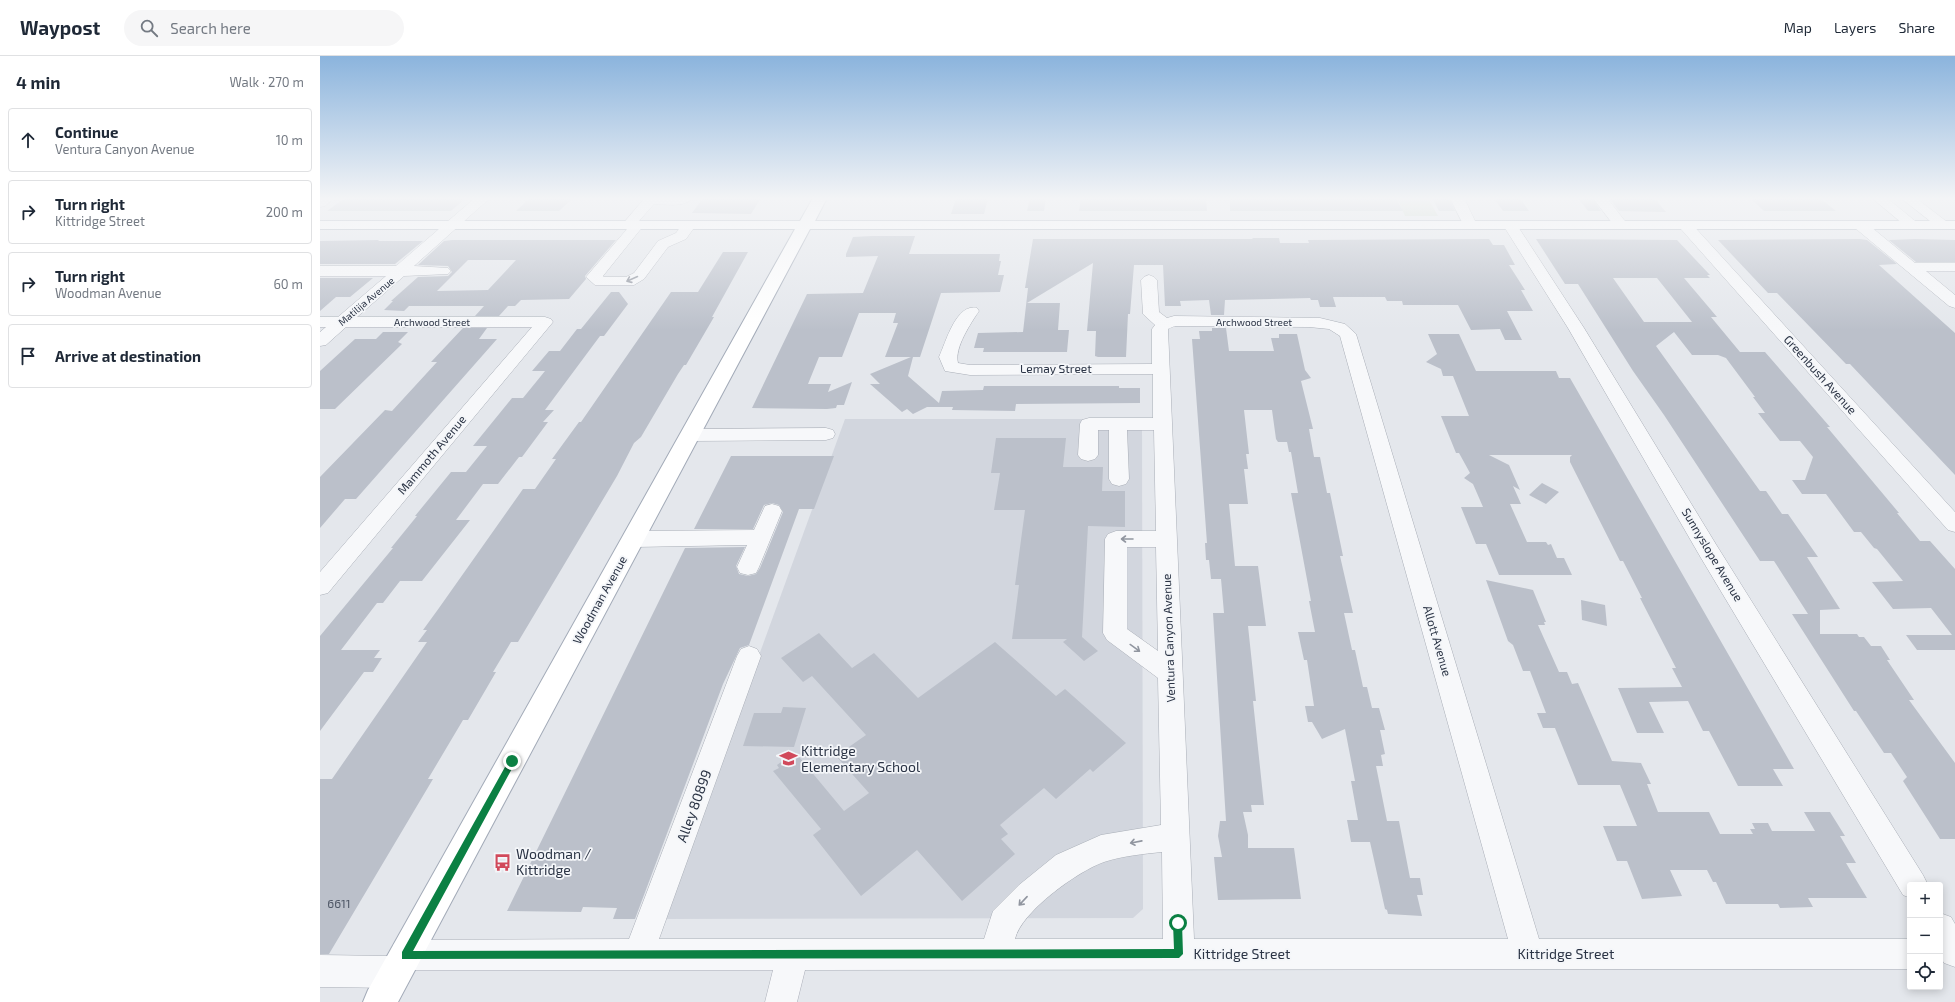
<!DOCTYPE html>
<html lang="en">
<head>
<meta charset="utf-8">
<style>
	body { margin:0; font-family:"Exo 2",sans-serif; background:#f6f6f7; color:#1f2937 }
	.controls { position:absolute; right:12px; bottom:12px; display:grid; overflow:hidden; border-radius:4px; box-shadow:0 2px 10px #0003 }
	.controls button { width:36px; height:36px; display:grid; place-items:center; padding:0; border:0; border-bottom:1px solid #e0e1e3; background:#fff; color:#1f2937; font:20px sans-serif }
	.stop { position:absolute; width:12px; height:12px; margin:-9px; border:3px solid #0b8043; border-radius:50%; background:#fff }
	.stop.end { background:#0b8043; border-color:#fff; box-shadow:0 1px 4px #0008 }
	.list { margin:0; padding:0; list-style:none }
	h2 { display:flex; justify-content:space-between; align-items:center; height:52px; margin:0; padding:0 16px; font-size:17px }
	h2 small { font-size:13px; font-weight:400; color:#747a83 }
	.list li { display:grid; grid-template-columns:26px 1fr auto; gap:12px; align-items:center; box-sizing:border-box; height:64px; margin:0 8px 8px; padding:0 8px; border:1px solid #e0e1e3; border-radius:4px }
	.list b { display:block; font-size:15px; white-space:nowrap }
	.list p { margin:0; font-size:13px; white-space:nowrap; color:#747a83 }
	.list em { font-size:13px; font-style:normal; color:#747a83 }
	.icon { flex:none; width:22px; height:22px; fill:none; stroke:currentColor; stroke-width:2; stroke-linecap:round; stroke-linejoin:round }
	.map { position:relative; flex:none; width:1635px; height:946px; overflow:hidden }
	header { display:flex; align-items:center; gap:24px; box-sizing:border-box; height:56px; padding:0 20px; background:#fff; border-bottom:1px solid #e0e1e3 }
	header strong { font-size:19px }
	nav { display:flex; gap:22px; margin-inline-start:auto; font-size:14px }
	.search { width:280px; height:36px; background:#f6f6f7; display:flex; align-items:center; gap:10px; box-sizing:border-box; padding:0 14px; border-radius:22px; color:#747a83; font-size:15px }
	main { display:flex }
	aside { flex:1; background:#fff }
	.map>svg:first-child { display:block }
	.built { fill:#d2d6de }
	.green { fill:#c9d6c5 }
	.building { fill:#bbc0ca; fill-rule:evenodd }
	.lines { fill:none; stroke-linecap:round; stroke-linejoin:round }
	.minor-casing { stroke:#a9aeb7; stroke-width:1 }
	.major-casing { stroke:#a3abb8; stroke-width:2 }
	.minor { fill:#f7f8fa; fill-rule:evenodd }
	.major { fill:#fff; fill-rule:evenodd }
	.oneway { stroke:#9196a0 }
	.route { fill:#0b8043 }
	.labels { text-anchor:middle; stroke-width:3.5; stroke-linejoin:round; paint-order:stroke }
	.far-street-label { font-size:10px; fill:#2b3445; stroke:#f4f6f9 }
	.street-label { font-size:12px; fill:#2b3445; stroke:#f4f6f9 }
	.near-number-label { font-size:12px; fill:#4f5766 }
	.near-poi-label { font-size:14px; fill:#2b3445; stroke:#f4f6f9; text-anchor:start }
	.near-street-label { font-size:14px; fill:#2b3445; stroke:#f4f6f9 }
</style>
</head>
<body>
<header>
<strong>Waypost</strong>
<div class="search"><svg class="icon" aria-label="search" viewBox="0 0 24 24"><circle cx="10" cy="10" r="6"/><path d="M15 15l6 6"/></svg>Search here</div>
<nav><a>Map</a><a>Layers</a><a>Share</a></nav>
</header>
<main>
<aside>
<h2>4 min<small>Walk · 270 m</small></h2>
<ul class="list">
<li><svg class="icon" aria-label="ahead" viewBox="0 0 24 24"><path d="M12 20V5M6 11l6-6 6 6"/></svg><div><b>Continue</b><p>Ventura Canyon Avenue</p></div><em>10 m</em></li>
<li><svg class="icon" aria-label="right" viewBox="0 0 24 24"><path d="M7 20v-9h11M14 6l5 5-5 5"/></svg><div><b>Turn right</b><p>Kittridge Street</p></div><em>200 m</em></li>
<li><svg class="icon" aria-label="right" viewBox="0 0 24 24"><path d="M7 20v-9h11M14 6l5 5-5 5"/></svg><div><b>Turn right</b><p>Woodman Avenue</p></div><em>60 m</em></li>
<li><svg class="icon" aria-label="arrive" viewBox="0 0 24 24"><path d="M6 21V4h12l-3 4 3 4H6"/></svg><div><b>Arrive at destination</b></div></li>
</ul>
</aside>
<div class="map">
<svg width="1635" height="946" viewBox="0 0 1635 946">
	<rect width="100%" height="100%" fill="#e4e7ec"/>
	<polygon class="built" points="525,363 822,363 823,853 813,862 343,863"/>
	<polygon class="green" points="1077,142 1108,142 1118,160 1085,160"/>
	<g class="building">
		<polygon points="25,142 146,142 131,155 7,155"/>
		<polygon points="210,142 253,142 239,155 196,155"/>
		<polygon points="383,142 441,142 431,158 372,157"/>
		<polygon points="636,142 668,142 664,158 631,158"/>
		<polygon points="710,142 726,142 724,155 707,155"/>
		<polygon points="761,142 886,142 887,155 759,155"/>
		<polygon points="910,142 1076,142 1083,155 910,155"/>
		<polygon points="1112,142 1129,142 1135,155 1119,155"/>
		<polygon points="1174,142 1200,142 1209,155 1183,155"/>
		<polygon points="1258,142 1272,142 1281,155 1268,155"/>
		<polygon points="1289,142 1334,142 1346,156 1299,155"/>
		<polygon points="1430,142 1500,142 1516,155 1444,155"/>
		<polygon points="552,180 595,180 589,198 680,198 679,205 681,205 678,219 684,219 680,236 621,237 600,301 593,301 588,320 619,347 622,335 663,334 664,330 799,330 799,332 820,332 820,347 696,348 695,355 632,354 633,351 607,351 593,358 587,353 582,356 550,328 560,328 550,318 591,301 565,301 578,267 573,267 576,257 539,257 522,301 499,301 488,328 511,328 508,336 532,326 524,349 517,349 516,352 507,353 432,352 487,238 543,237 558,200 526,201 526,198 533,181"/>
		<polygon points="932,182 959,182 960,187 989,187 988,184 1169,183 1173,189 1184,189 1195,209 1189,209 1205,234 1201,234 1213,255 1187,255 1202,284 1185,284 1180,273 1151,274 1138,249 1083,249 1082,245 1067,245 1065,241 1013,241 1016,251 1000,251 998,244 991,244 990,242 905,244 904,259 891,259 889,244 860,245 861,250 845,250 843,209 814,209 810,258 808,258 806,301 778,301 775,300 776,275 767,275 773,207 707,247 740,247 738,274 749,274 747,296 663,296 664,292 654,292 658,277 703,276 708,232 705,232 713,183 933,183"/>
		<path d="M1216,183L1357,184L1390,219H1387L1390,222H1364L1397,261H1391L1420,296H1445L1510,371H1507L1579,457H1577L1600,485H1610L1635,513V594H1597L1586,579H1632L1611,552L1573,553L1552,526L1583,525L1557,493L1554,492L1541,476H1534L1506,438H1482L1472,424H1485L1493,401L1480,385H1460L1438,357H1445L1433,341H1435L1406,302L1398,299H1372L1354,276L1336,290L1440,435H1446L1462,458H1468L1498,501H1487L1520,553L1500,554V578H1537L1539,581H1544L1551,590H1561L1570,604H1567L1594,644H1589L1635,707V783H1620L1583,725L1587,721L1571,697H1564L1536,655H1534L1472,558H1488L1454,505H1440L1344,359L1313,315L1258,228H1245ZM1293,222H1337L1372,266H1324Z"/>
		<polygon points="1540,183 1547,184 1577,208 1559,209 1635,277 1635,419 1530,308 1526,308 1457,237 1448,237 1398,184"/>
		<polygon points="1595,183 1635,184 1635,206 1596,206 1569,184"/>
		<polygon points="59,184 58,185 103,185 75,208 0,208 0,185"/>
		<path d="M132,184H296L265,220L266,223L249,243L201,244L195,250H188L179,260H155L164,250H89L84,255L64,254L73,245H71L98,221L128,220L132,216L128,210L98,209L124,185ZM148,204H196L168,234L117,235Z"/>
		<polygon points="403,196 428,196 392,261 394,261 366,309 364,309 358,318 321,381 314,387 297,420 198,586 191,586 173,616 176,616 148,664 143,664 108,723 113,723 9,898 0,898 0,723 12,723 107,586 98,586 107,574 103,574 119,552 203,433 215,433 236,403 232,403 259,366 261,366 351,236 378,236"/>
		<polygon points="0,222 53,222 30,241 16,241 0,255"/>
		<polygon points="291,236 299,236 308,248 284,280 280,280 225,354 234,354 223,366 228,366 202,401 199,401 178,428 163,428 136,464 150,464 102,525 80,525 63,547 57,547 21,594 60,594 54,602 62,602 53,616 44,616 0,675 0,580 73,492 71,492 97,460 95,460 131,416 146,416 167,390 153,390 192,342 203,342 225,315 212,315 229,295 240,295 257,273 261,273"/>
		<polygon points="143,272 167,272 159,283 177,283 36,443 25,443 0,472 0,421 65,354 72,355 117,306 111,306"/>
		<polygon points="892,272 906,272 909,295 954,295 951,282 959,282 959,278 977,278 985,314 991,322 981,325 993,373 989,373 994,401 1000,401 1007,437 1010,437 1023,500 1020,500 1033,557 1024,557 1032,594 1035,594 1043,631 1047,631 1052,652 1059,652 1065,674 1060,674 1065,698 1061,699 1063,710 1056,710 1067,765 1079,765 1090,822 1100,822 1103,839 1097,839 1102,860 1068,858 1067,854 1065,853 1050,786 1031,786 1027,764 1038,764 1031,725 1035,725 1025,673 1002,683 992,666 988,666 985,650 994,650 987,604 984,604 978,576 995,576 989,545 991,545 971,437 978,437 971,396 969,396 967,386 958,386 956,383 952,354 924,354 929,398 926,398 928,413 924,413 928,448 909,448 915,510 938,510 946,570 928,570 936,645 933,645 944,749 931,749 932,756 923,756 928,779 928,792 974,792 981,843 898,844 894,801 902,801 898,780 900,765 906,765 893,557 904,557 901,523 891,523 889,504 886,504 885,487 887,487 872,283 880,283 879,275 892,275"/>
		<polygon points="63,276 88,276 78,286 82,288 15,353 0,353 0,315 35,283 56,283"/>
		<polygon points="1108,278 1139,278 1156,315 1236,315 1239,322 1250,322 1474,713 1453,713 1463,730 1418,730 1389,675 1383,675 1368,645 1329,646 1344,677 1317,677 1298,632 1362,631 1352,612 1356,612 1320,542 1322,542 1303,505 1300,505 1250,406 1250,401 1252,399 1169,399 1189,409 1200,434 1193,430 1201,448 1190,448 1207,486 1226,486 1228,489 1231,488 1237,502 1244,502 1252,519 1179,519 1166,488 1156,488 1141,451 1163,451 1153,428 1144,422 1150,417 1139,397 1136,397 1121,360 1149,360 1133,320 1123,320 1121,313 1106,306 1117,298"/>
		<polygon points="676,382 746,382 743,411 783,411 782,435 805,435 805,471 768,470 762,581 778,595 764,605 743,586 747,583 692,583 699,529 695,529 705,454 674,454 680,417 671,417"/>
		<polygon points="411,400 514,400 494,453 479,453 429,589 420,592 403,628 315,863 293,863 297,852 263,851 261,856 187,855 365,492 425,491 416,510 419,518 428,520 436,518 440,512 463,456 459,449 452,447 444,449 433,473 374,473"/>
		<polygon points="1222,427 1239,436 1226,448 1209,439"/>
		<polygon points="1166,524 1213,534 1226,566 1224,566 1225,569 1218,569 1239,616 1247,616 1252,628 1258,627 1292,705 1321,707 1331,728 1327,728 1338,756 1389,756 1400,778 1433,778 1430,773 1435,773 1432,767 1448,767 1452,775 1495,775 1484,756 1510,756 1525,780 1520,780 1536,807 1526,807 1547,842 1488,842 1493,851 1460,852 1458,848 1406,848 1396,826 1393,826 1387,814 1350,814 1362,840 1322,843 1307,805 1297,805 1283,770 1317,770 1300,729 1258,729 1235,672 1223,672 1217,657 1226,657 1210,615 1203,615 1193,589 1188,585"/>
		<polygon points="1261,544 1285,549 1287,570 1262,564"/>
		<polygon points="499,577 532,612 554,597 598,642 675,586 736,640 745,633 806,687 773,716 770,713 736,743 724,732 680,769 688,778 681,783 695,798 642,845 597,794 541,840 493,779 501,773 453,715 459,712 457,709 475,696 524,755 549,737 516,700 546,679 492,620 483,626 461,602"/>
		<polygon points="463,651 486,652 474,691 423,690 434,657 461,657"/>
	</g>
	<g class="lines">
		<defs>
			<g id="minor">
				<polygon points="0,142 14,142 5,150 0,151"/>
				<polygon points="155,142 170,142 94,210 128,212 131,215 128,218 84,220 37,261 225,261 231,263 233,266 8,537 0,539 0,516 212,271 26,271 6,289 0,290 0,276 6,271 0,271 0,261 18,261 66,220 0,220 0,210 76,210"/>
				<path d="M325,142H372C365,152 345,148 334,148L319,165L324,169L283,220L284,221H306L314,217L338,185L356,177L364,166H374L376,169L366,183L348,191L324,223L314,229H275L266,221L307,173L302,169Z"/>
				<polygon points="1130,142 1144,142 1157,169 1155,172 1145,172"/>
				<polygon points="1273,142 1287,142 1308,169 1306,172 1296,172"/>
				<polygon points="1552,142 1567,142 1600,169 1598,172 1588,172"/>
				<polygon points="1581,142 1596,142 1631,169 1629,172 1619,172"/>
				<polygon points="1190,165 1195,166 1264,272 1397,490 1603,819 1608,829 1590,829 1590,842 1583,839 1381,502 1248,272 1183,169 1185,166"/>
				<polygon points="1365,165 1370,166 1635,456 1635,476 1628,474 1360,172 1358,169 1360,166"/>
				<polygon points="1540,165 1545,166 1595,207 1635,207 1635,215 1606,215 1635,239 1635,252 1629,250 1535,172 1533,169 1535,166"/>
				<path d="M829,219L834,221L837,224L839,256L847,262L854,260L1000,262L1025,268L1036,278L1219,883H1590V913L485,914L477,946H445L453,914H91L87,927L76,932L0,931V899L70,900L74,888L85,884L309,883L417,600L421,593L429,590L437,593L441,600L339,883H664L673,855L699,829L736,799L781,779L841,769L838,622L787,584L783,577L785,483L788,478L796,475H836L834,374H807L809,423L806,428L799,430L792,428L789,423V374H778V399L775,403L768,405L761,403L758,399L760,368L762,364L769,362H833V318L650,319L625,315L619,301C626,286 636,247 657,252L659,255C651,267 634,292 638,307L650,309L832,308V273L835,269L823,258L821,224L824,221ZM855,270L989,271L1009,273L1020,280L1188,883H874L848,273ZM807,491H836L838,595L807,573ZM842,796L843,883H695C701,856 758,815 784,806C802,800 823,798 842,796Z"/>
				<polygon points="506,372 513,374 515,378 513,382 506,384 370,385 363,383 361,379 363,375 370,373"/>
				<polygon points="452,448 459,450 462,455 439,511 436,517 428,519 420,517 417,511 427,489 314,491 306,488 303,483 306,478 314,475 434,474 445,450"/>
				<polygon points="1620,857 1631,861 1635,868 1635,911 1624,907 1620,900"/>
			</g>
			<polygon id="major" points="493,142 507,142 495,165 1635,165 1635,173 490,173 78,946 43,946 48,934 475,173 0,173 0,165 480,165"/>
		</defs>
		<use href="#minor" class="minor-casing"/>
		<use href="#major" class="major-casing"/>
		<use href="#minor" class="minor"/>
		<use href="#major" class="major"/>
	</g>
	<defs><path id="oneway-shaft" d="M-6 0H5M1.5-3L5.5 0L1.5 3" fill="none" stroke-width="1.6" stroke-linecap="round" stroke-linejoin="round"/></defs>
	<g class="oneway">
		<use href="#oneway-shaft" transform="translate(312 223) rotate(156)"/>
		<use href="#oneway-shaft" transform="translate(807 483) rotate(-180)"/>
		<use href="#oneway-shaft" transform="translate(815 592) rotate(36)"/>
		<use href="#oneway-shaft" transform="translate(816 786) rotate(169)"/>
		<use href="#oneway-shaft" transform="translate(703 845) rotate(133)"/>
	</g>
	<linearGradient id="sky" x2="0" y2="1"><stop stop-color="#8bb4dd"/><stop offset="0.52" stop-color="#f3f4f6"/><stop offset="1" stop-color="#f3f4f6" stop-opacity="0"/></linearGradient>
	<rect width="1635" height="274" fill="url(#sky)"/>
	<polygon class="route" points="192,701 195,702 195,707 93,895 854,893 853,867 858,862 862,867 863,898 859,902 82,903 82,896 190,702"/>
	<defs>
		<symbol id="school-bare" viewBox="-9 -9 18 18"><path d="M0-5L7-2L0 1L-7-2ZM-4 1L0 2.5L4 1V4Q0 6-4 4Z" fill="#d1495b" stroke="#f4f6f9" stroke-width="2.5" paint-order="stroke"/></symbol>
		<symbol id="bus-bare" viewBox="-9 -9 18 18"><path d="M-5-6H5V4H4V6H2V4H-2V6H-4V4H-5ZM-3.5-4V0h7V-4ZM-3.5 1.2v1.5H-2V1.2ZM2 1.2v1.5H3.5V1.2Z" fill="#d1495b" stroke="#f4f6f9" stroke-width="2.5" paint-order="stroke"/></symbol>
	</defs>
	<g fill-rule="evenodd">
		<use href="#school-bare" x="456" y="690" width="25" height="25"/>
		<use href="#bus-bare" x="170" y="794" width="25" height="25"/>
	</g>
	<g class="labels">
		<g class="far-street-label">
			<text transform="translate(46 245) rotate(-40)" y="4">Matilija Avenue</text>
			<text x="112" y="270">Archwood Street</text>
			<text x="934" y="270">Archwood Street</text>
		</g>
		<g class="street-label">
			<text x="736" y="317">Lemay Street</text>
			<text transform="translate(1500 319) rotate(48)" y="4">Greenbush Avenue</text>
			<text transform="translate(112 399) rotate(-50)" y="4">Mammoth Avenue</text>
			<text transform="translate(1392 499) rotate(59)" y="4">Sunnyslope Avenue</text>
			<text transform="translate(280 544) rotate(-61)" y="4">Woodman Avenue</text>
			<text transform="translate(849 582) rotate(-92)" y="4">Ventura Canyon Avenue</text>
			<text transform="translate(1117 585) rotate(74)" y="4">Allott Avenue</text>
		</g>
		<g class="near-number-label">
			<text x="19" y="852">6611</text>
		</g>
		<g class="near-poi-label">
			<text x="481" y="700">Kittridge<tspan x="481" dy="16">Elementary School</tspan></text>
			<text x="196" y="803">Woodman /<tspan x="196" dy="16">Kittridge</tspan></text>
		</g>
		<g class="near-street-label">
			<text transform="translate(374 750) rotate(-70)" y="5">Alley 80899</text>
			<text x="922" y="903">Kittridge Street</text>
			<text x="1246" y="903">Kittridge Street</text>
		</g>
	</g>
</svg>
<div class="controls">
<button>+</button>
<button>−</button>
<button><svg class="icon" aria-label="locate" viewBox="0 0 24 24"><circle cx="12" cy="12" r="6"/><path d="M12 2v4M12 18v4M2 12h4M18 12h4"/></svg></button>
</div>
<div class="stop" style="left:858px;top:867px"></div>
<div class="stop end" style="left:192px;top:705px"></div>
</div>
</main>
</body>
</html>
